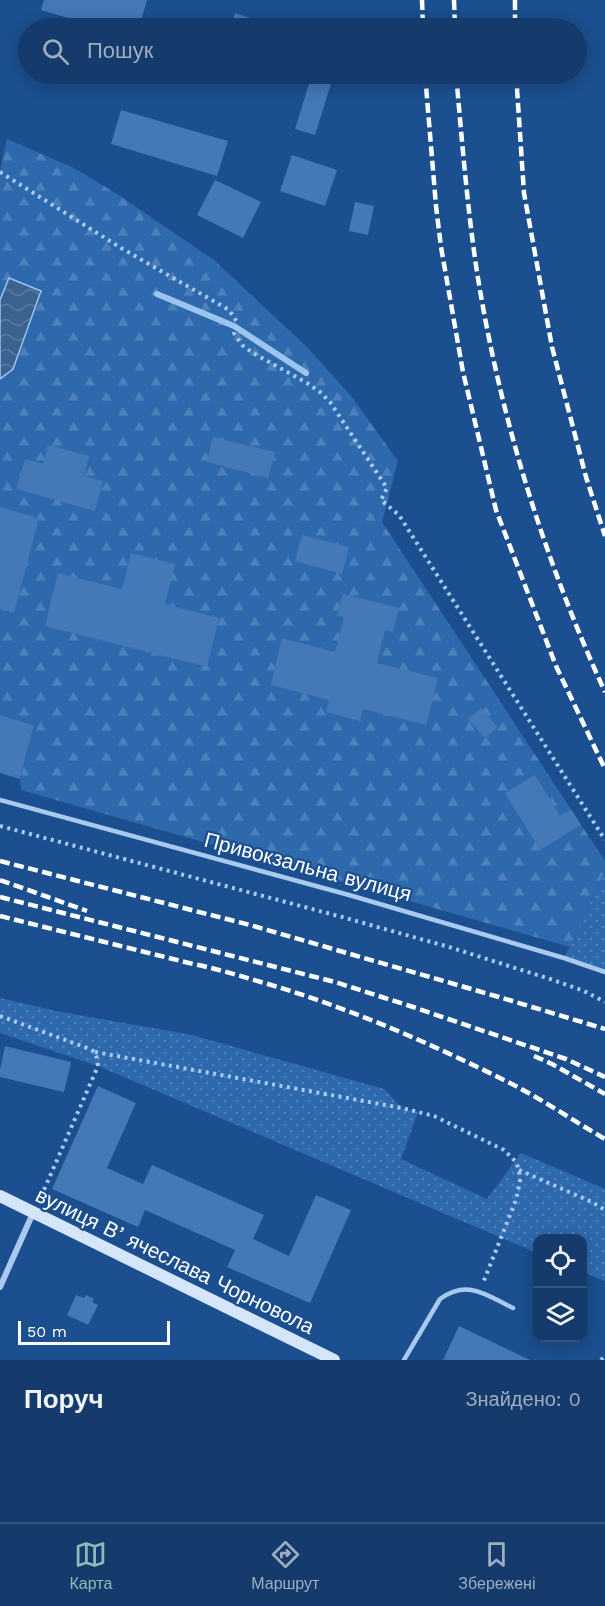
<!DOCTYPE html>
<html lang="uk">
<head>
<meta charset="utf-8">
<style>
	body { margin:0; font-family:"Work Sans",sans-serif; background:#214673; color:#f1f3f6 }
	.controls { position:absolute; right:18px; bottom:18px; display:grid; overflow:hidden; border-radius:12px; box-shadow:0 3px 15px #0003 }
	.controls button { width:54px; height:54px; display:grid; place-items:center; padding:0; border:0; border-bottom:2px solid #33557e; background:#143b6b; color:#f1f3f6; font:30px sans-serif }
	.scale { position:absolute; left:18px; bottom:15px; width:152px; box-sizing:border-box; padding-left:6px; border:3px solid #fff; border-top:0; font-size:16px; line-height:21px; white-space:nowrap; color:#fff; -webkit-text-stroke:4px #1b4f8f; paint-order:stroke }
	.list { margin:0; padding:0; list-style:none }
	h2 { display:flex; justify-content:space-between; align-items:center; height:78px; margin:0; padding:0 24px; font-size:26px }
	h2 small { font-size:20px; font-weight:400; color:#9dadc1 }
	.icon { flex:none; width:33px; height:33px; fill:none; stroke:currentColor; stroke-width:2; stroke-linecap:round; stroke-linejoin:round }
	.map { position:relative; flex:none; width:605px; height:1360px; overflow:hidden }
	.search { position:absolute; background:#143b6b; box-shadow:0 3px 15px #0003; left:18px; right:18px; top:18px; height:66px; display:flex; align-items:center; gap:15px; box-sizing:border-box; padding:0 21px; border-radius:33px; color:#9dadc1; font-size:22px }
	.sheet { height:162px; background:#143b6b }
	nav { display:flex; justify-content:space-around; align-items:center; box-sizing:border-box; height:84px; border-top:2px solid #33557e; background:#143b6b; font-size:16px; color:#9dadc1 }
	nav a { display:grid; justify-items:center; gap:3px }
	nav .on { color:#8bbbb9 }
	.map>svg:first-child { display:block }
	.grass { fill:url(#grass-dots) }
	.forest { fill:url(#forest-firs) }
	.water { fill:url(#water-waves); stroke:#9cc4f0; stroke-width:1.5 }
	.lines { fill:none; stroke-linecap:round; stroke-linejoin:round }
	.stream { stroke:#9cc4f0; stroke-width:6 }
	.building { fill:#4478b7 }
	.path { stroke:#a9c9ee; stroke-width:4; stroke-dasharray:3 4.5; stroke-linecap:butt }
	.lane { stroke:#a9c9ee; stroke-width:4.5 }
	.street { stroke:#a9c9ee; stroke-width:6 }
	.secondary { stroke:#d6e6fa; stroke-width:12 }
	.rail { stroke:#fff; stroke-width:4.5; stroke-dasharray:10 4.5; stroke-linecap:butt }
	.labels { text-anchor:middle; stroke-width:4.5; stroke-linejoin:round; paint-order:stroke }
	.street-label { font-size:21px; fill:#fff; stroke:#1b4f8f }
</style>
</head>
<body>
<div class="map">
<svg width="605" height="1360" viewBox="0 0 605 1360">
	<defs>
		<pattern id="grass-dots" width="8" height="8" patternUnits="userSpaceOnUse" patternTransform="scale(1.5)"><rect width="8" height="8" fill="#2e69ad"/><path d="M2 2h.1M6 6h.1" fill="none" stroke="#4d80b9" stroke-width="1.8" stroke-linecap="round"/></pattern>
		<pattern id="forest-firs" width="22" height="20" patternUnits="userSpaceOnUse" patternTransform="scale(1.5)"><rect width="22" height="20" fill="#2e69ad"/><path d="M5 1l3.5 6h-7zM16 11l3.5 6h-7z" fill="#4d80b9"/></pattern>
		<pattern id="water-waves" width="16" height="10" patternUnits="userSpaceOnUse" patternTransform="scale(1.5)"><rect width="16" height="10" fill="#3c6290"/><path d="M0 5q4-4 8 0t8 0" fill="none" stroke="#597aa1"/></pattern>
	</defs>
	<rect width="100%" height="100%" fill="#1b4f8f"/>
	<g class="grass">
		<polygon points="605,870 605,972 564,958 570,947"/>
		<polygon points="0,998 56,1011 192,1035 384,1089 402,1108 418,1112 401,1159 487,1199 521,1153 605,1189 605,1281 583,1272 582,1238 538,1238 537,1253 98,1066 0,1033"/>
	</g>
	<polygon class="forest" points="7,139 74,168 117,194 214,260 306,346 352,397 398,461 382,522 605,861 605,870 570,947 21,790 20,780 34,725 0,715 0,170"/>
	<polygon class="water" points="9,278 41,291 13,369 0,379 0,300"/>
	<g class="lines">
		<polyline class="stream" points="157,294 234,326 306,373"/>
	</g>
	<g class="building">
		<polygon points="44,0 147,0 139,28 102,28 41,10"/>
		<polygon points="235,13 250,18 246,28 230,28"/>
		<polygon points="312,74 334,74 315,135 295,129"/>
		<polygon points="121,110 228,141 217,176 111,144"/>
		<polygon points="292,155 337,170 325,206 280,191"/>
		<polygon points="215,180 261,202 243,238 197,215"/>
		<polygon points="355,202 374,206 368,235 349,231"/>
		<polygon points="213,437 275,452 268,478 207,462"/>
		<polygon points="48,445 89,456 84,476 103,481 95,511 16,489 25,459 43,464"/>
		<polygon points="0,507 39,518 14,613 0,609"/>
		<polygon points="302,535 349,547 342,574 295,561"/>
		<polygon points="131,553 175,564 165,604 219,618 207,667 45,626 58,573 122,589"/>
		<polygon points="343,594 399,608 393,632 385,630 377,663 438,678 426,725 363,709 360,721 326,712 329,700 271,685 282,638 335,652 344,617 337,616"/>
		<polygon points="481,708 498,727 485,738 468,719"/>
		<polygon points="0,715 34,725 20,779 0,773"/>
		<polygon points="535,775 560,816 571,809 581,825 540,850 505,793"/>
		<polygon points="5,1046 71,1062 64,1092 0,1077 0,1070"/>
		<polygon points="98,1086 136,1103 107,1168 143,1184 152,1165 264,1215 253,1239 289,1256 316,1195 351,1210 310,1303 227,1267 235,1250 145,1210 138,1227 52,1189"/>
		<polygon points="76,1295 84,1298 86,1295 94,1299 92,1302 98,1305 88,1325 67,1315"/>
		<polygon points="459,1326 530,1360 443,1360"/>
	</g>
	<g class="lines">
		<g class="path">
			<polyline points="0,172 121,248 229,310 237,322 234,333 242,345 253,353 307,383 320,392 330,402 387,488 381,500 399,515 605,840"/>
			<polyline points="0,826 342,917 449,947 550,979 584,991 605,1002"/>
			<path d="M0,1016L90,1049C97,1053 97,1058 98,1066L40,1199"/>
			<polyline points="95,1052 402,1108 434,1116 504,1150 516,1162 519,1170 520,1181 516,1200 483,1283"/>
			<polyline points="519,1170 592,1202 605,1210"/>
			<polyline points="601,1360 605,1356"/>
		</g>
		<g class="lane">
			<polyline points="0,800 349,895 564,958 605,972"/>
			<path d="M404,1360L440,1299C468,1279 486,1295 513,1308"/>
		</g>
		<polyline class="street" points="0,1287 33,1213"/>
		<polyline class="secondary" points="0,1196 334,1360"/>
		<g class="rail">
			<polyline points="422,0 423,28"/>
			<polyline points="454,0 455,28"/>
			<polyline points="515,0 515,28"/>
			<polyline points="425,74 436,206 441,247 463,372 496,510 556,666 605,769"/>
			<path d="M456,74C462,140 467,206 477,272C500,417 544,559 605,692"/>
			<polyline points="516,74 524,193 552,347 586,477 605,536"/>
			<polyline points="0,861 250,925 499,997 605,1029"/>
			<polyline points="0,880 87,911"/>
			<polyline points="0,897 335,982 410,1006 566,1059 605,1077"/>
			<path d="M0,916L193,964C219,969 243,977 268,984C352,1009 432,1044 510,1083C543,1100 574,1121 605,1139"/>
			<polyline points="534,1056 552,1064 605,1094"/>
		</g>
	</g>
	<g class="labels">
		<g class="street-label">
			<text transform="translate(308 867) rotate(15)" y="7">Привокзальна вулиця</text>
			<text transform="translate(175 1261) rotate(26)" y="7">вулиця Вʼячеслава Чорновола</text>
		</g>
	</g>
</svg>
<div class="controls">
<button><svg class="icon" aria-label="locate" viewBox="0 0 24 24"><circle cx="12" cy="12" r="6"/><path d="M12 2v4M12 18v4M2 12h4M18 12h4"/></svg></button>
<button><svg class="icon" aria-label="layers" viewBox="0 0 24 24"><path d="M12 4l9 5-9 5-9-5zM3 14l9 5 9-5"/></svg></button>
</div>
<div class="scale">50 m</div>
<div class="search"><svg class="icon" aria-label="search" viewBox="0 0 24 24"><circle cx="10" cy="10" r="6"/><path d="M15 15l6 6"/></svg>Пошук</div>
</div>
<section class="sheet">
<h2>Поруч<small>Знайдено: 0</small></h2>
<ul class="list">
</ul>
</section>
<nav>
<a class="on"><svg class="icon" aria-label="map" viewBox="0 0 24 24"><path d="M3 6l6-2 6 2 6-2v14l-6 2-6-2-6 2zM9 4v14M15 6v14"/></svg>Карта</a>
<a><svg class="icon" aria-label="directions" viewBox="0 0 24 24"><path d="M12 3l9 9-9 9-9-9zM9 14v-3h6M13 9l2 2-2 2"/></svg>Маршрут</a>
<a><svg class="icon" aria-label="saved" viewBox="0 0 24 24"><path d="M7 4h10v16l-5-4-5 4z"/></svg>Збережені</a>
</nav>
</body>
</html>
